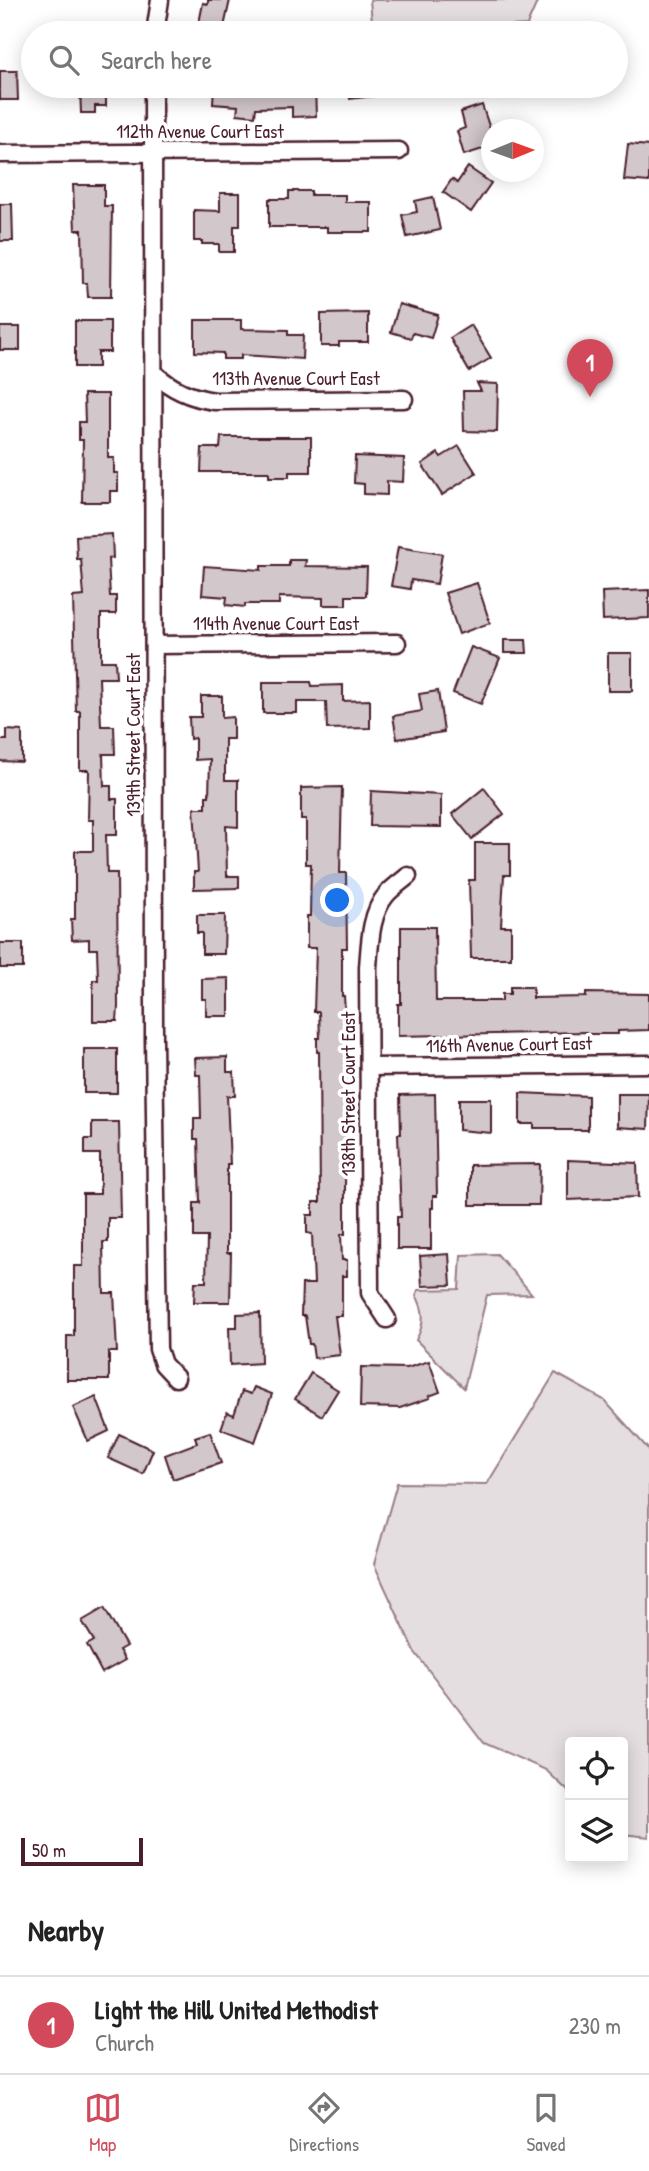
<!DOCTYPE html>
<html lang="en">
<head>
<meta charset="utf-8">
<style>
	body { margin:0; font-family:"Patrick Hand",sans-serif; background:#f2f2f2; color:#222 }
	.controls { position:absolute; right:21px; bottom:21px; display:grid; overflow:hidden; border-radius:7px; box-shadow:0 4px 18px #0003 }
	.controls button { width:63px; height:63px; display:grid; place-items:center; padding:0; border:0; border-bottom:2px solid #e0e0e0; background:#fff; color:#222; font:35px sans-serif }
	.compass { position:absolute; left:481px; top:119px; width:63px; height:63px; border-radius:50%; background:#fff; box-shadow:0 4px 18px #0003; rotate:89deg }
	.scale { position:absolute; left:21px; bottom:18px; width:122px; box-sizing:border-box; padding-left:7px; border:4px solid #4a1f2b; border-top:0; font-size:19px; line-height:24px; white-space:nowrap; color:#4a1f2b; -webkit-text-stroke:5px #fff; paint-order:stroke }
	.you { position:absolute; left:338px; top:901px; width:24px; height:24px; margin:-18px; border:5px solid #fff; border-radius:50%; background:#1a73e8; box-shadow:0 0 0 10px #1a73e833 }
	.badge { display:grid; place-items:center; width:46px; height:46px; border-radius:50%; background:#d1495b; color:#fff; font-size:23px; font-weight:700 }
	.pin { position:absolute; translate:-50% -58px; filter:drop-shadow(0 2px 4px #0008) }
	.pin::after { content:''; position:absolute; top:37px; width:24px; height:21px; background:inherit; clip-path:polygon(0 0,100% 0,50% 100%) }
	.list { margin:0; padding:0; list-style:none }
	h2 { display:flex; justify-content:space-between; align-items:center; height:91px; margin:0; padding:0 28px; font-size:30px }
	h2 small { font-size:23px; font-weight:400; color:#767676 }
	.list li { display:grid; grid-template-columns:46px 1fr auto; gap:21px; align-items:center; box-sizing:border-box; height:98px; padding:0 28px; border-top:2px solid #e0e0e0 }
	.list b { display:block; font-size:26px; white-space:nowrap }
	.list p { margin:0; font-size:23px; white-space:nowrap; color:#767676 }
	.list em { font-size:23px; font-style:normal; color:#767676 }
	.icon { flex:none; width:38px; height:38px; fill:none; stroke:currentColor; stroke-width:2; stroke-linecap:round; stroke-linejoin:round }
	.map { position:relative; flex:none; width:649px; height:1884px; overflow:hidden }
	.search { position:absolute; background:#fff; box-shadow:0 4px 18px #0003; left:21px; right:21px; top:21px; height:77px; display:flex; align-items:center; gap:18px; box-sizing:border-box; padding:0 24px; border-radius:38px; color:#767676; font-size:26px }
	.sheet { height:189px; background:#fff }
	nav { display:flex; justify-content:space-around; align-items:center; box-sizing:border-box; height:98px; border-top:2px solid #e0e0e0; background:#fff; font-size:19px; color:#767676 }
	nav a { display:grid; justify-items:center; gap:4px }
	nav .on { color:#d1495b }
	.map>svg:first-child { display:block }
	.green { fill:#e5dee0; stroke:#987e86; stroke-width:2 }
	.building { fill:#d2c7cb; stroke:#4a1f2b; stroke-width:2 }
	.lines { fill:none; stroke-linecap:round; stroke-linejoin:round }
	.street-casing { stroke:#4a1f2b; stroke-width:21 }
	.street { stroke:#fff; stroke-width:16 }
	.labels { text-anchor:middle; stroke-width:7; stroke-linejoin:round; paint-order:stroke }
	.street-label { font-size:19px; fill:#4a1f2b; stroke:#fff }
</style>
</head>
<body>
<div class="map">
<svg width="649" height="1884" viewBox="0 0 649 1884">
	<rect width="100%" height="100%" fill="#fff"/>
	<filter id="ink" filterUnits="userSpaceOnUse"><feTurbulence type="fractalNoise" baseFrequency=".0143" numOctaves="2"/><feDisplacementMap in="SourceGraphic" scale="14" xChannelSelector="R" yChannelSelector="G"/><feConvolveMatrix kernelMatrix="1 2 1 2 8 2 1 2 1" color-interpolation-filters="sRGB"/></filter>
	<g filter="url(#ink)">
		<g class="green">
			<polygon points="370,0 538,0 527,25 373,33"/>
			<path d="M497,1254L532,1294L487,1295L464,1388L416,1340C425,1323 425,1311 416,1295L419,1290L459,1289L461,1255Z"/>
			<polygon points="555,1373 604,1400 649,1450 649,1837 623,1834 623,1742 570,1742 570,1793 546,1770 484,1743 414,1651 374,1564 397,1483 487,1484"/>
		</g>
		<g class="building">
			<polygon points="208,0 230,0 224,27 199,23 203,3 208,4"/>
			<polygon points="0,71 17,71 18,100 0,100"/>
			<polygon points="80,86 106,86 106,106 95,106 95,113 81,113"/>
			<polygon points="214,86 315,86 316,116 292,117 292,107 256,108 255,116 237,114 238,106 213,104"/>
			<polygon points="349,86 390,86 390,94 350,99"/>
			<polygon points="482,105 492,135 492,146 464,155 457,131 465,128 461,112"/>
			<polygon points="628,144 649,146 649,182 624,180"/>
			<polygon points="468,167 491,183 471,212 443,192 452,179 457,183"/>
			<polygon points="73,185 104,185 104,206 112,206 111,297 88,297 87,283 83,283 82,230 75,230"/>
			<polygon points="289,191 311,191 311,195 345,195 345,202 371,202 371,232 327,232 327,227 269,227 269,199 289,199"/>
			<polygon points="220,193 240,193 240,226 234,226 234,252 219,252 219,244 202,244 202,241 194,241 194,210 220,211"/>
			<polygon points="433,197 440,230 407,237 402,215 417,212 415,201"/>
			<polygon points="0,204 12,204 13,241 0,241"/>
			<polygon points="399,304 438,315 431,338 413,333 411,338 391,332"/>
			<polygon points="368,313 368,342 339,342 339,346 321,346 321,314"/>
			<polygon points="195,320 241,320 241,329 288,330 288,335 303,335 302,359 241,355 241,359 223,359 223,353 195,352"/>
			<polygon points="75,321 110,321 110,352 98,352 98,367 75,367"/>
			<polygon points="471,325 491,358 469,371 450,338"/>
			<rect x="0" y="327" width="20" height="23"/>
			<polygon points="477,383 498,384 497,432 464,431 463,391 481,391"/>
			<polygon points="84,394 108,394 108,458 114,458 114,473 118,473 118,491 110,491 110,502 82,502 83,440 79,440 79,422 85,422"/>
			<polygon points="221,437 311,437 311,472 289,472 289,477 269,477 269,472 201,472 202,448 220,448"/>
			<polygon points="459,446 476,473 442,495 422,464 438,453 441,457"/>
			<polygon points="355,456 404,458 403,482 387,481 387,495 364,494 364,484 354,483"/>
			<polygon points="112,534 113,558 108,559 110,596 116,596 116,614 101,614 101,661 115,661 116,678 99,678 101,726 114,726 115,754 103,754 104,786 111,786 111,799 117,799 117,835 106,835 107,873 117,873 118,1007 117,1021 93,1021 93,980 98,980 97,949 89,949 89,939 72,940 71,919 75,919 75,851 93,851 93,820 88,820 89,770 80,770 80,711 76,711 73,597 84,596 81,559 77,559 76,536"/>
			<polygon points="398,547 442,554 437,584 411,580 410,589 391,586"/>
			<polygon points="289,560 306,560 305,566 367,567 366,596 346,596 346,605 323,605 323,598 279,597 279,604 245,604 245,607 226,605 227,597 202,595 204,566 261,570 261,566 289,566"/>
			<polygon points="477,583 490,623 459,634 445,593"/>
			<polygon points="649,590 649,618 603,620 602,592"/>
			<polygon points="504,640 526,640 527,653 504,653"/>
			<polygon points="471,647 500,658 481,704 453,693"/>
			<rect x="608" y="653" width="24" height="38"/>
			<polygon points="263,682 311,682 312,686 343,685 343,701 370,700 370,728 327,729 326,702 297,702 297,713 263,713"/>
			<polygon points="438,691 444,732 397,739 393,716 422,711 419,694"/>
			<polygon points="201,696 222,696 222,718 233,717 233,739 225,739 225,780 238,780 238,827 226,826 227,876 239,876 239,888 194,889 194,872 198,872 194,808 206,808 206,796 209,796 210,759 195,760 195,738 190,739 189,717 201,717"/>
			<polygon points="7,730 22,731 22,762 0,761 0,740 7,740"/>
			<polygon points="342,787 340,873 346,873 347,948 342,948 342,996 344,996 346,1026 345,1192 345,1234 341,1234 342,1260 347,1260 347,1276 342,1276 342,1316 335,1316 340,1355 314,1358 312,1344 309,1344 305,1316 301,1316 302,1284 314,1284 312,1234 307,1233 307,1215 313,1215 313,1202 320,1202 319,1052 317,1052 317,1038 320,1038 319,1012 314,1012 316,948 307,948 307,916 310,916 311,864 306,864 306,819 301,819 301,788"/>
			<polygon points="484,788 504,814 472,839 452,814"/>
			<polygon points="371,791 441,795 441,827 370,826"/>
			<polygon points="475,843 510,843 510,875 504,875 501,926 511,926 511,958 471,958 469,880 475,880"/>
			<polygon points="197,915 225,915 224,954 202,954 202,933 197,933"/>
			<polygon points="401,927 435,927 436,1001 502,1001 502,994 510,994 510,987 533,987 533,998 586,997 586,993 649,994 649,1030 618,1031 618,1034 586,1034 586,1032 398,1036 398,1004 401,1004"/>
			<rect x="0" y="943" width="23" height="25"/>
			<polygon points="229,978 229,1016 206,1016 206,999 202,999 202,979"/>
			<rect x="84" y="1049" width="33" height="44"/>
			<polygon points="227,1057 227,1072 234,1072 235,1096 227,1096 230,1164 227,1164 227,1253 231,1253 230,1302 194,1302 195,1282 206,1282 207,1237 194,1237 194,1203 200,1203 198,1139 194,1139 194,1118 201,1118 200,1075 196,1075 195,1058"/>
			<polygon points="520,1093 588,1096 588,1130 556,1130 556,1128 534,1128 534,1124 520,1124"/>
			<polygon points="435,1094 437,1196 433,1196 433,1208 431,1208 431,1249 397,1249 397,1217 401,1217 398,1134 401,1134 400,1095"/>
			<polygon points="617,1094 649,1094 648,1129 617,1127"/>
			<polygon points="459,1099 491,1099 491,1133 459,1130"/>
			<polygon points="92,1122 119,1122 121,1218 108,1218 108,1242 103,1242 104,1293 114,1293 117,1352 109,1352 109,1380 67,1380 67,1336 74,1336 74,1266 83,1266 83,1194 100,1194 100,1154 85,1154 85,1139 92,1139"/>
			<polygon points="568,1160 637,1163 638,1197 568,1200"/>
			<polygon points="540,1164 539,1205 470,1205 470,1165"/>
			<polygon points="449,1254 451,1285 422,1286 420,1256"/>
			<polygon points="260,1313 261,1363 230,1365 229,1327 237,1327 237,1314"/>
			<polygon points="429,1361 440,1392 429,1396 430,1398 400,1408 360,1407 361,1367 407,1368"/>
			<polygon points="311,1373 338,1390 322,1416 295,1399"/>
			<polygon points="254,1387 272,1394 255,1442 221,1429 227,1412 234,1415 242,1391 251,1394"/>
			<polygon points="96,1397 109,1431 88,1441 73,1407"/>
			<polygon points="210,1432 221,1463 173,1479 165,1455 197,1443 195,1437"/>
			<polygon points="119,1434 153,1450 143,1474 108,1458"/>
			<polygon points="104,1608 126,1646 119,1650 125,1660 102,1673 87,1645 94,1641 82,1621"/>
		</g>
		<g class="lines">
			<defs>
				<g id="street">
					<polyline points="155,33 160,0"/>
					<polyline points="153,86 154,1038 158,1349 163,1364 176,1378"/>
					<polyline points="0,154 399,151"/>
					<path d="M154,373C172,390 191,398 215,401L404,399"/>
					<polyline points="154,645 397,643"/>
					<polyline points="369,1067 649,1064"/>
					<path d="M387,1319L370,1293L368,967C370,944 370,914 386,895C392,888 401,882 408,876"/>
				</g>
			</defs>
			<use href="#street" class="street-casing"/>
			<use href="#street" class="street"/>
		</g>
	</g>
	<g class="labels">
		<g class="street-label">
			<text x="200" y="138">112th Avenue Court East</text>
			<text x="296" y="385">113th Avenue Court East</text>
			<text x="276" y="630">114th Avenue Court East</text>
			<text transform="translate(133 735) rotate(-90)" y="7">139th Street Court East</text>
			<text transform="translate(509 1044) rotate(-1)" y="7">116th Avenue Court East</text>
			<text transform="translate(348 1094) rotate(-90)" y="7">138th Street Court East</text>
		</g>
	</g>
</svg>
<div class="controls">
<button><svg class="icon" aria-label="locate" viewBox="0 0 24 24"><circle cx="12" cy="12" r="6"/><path d="M12 2v4M12 18v4M2 12h4M18 12h4"/></svg></button>
<button><svg class="icon" aria-label="layers" viewBox="0 0 24 24"><path d="M12 4l9 5-9 5-9-5zM3 14l9 5 9-5"/></svg></button>
</div>
<svg class="compass" viewBox="-18 -18 36 36"><path d="M0-13l5 13h-10z" fill="#e53935"/><path d="M0 13l5-13h-10z" fill="#767676"/></svg>
<div class="scale">50 m</div>
<div class="you"></div>
<div class="pin badge" style="left:590px;top:397px">1</div>
<div class="search"><svg class="icon" aria-label="search" viewBox="0 0 24 24"><circle cx="10" cy="10" r="6"/><path d="M15 15l6 6"/></svg>Search here</div>
</div>
<section class="sheet">
<h2>Nearby<small></small></h2>
<ul class="list">
<li><span class="badge">1</span><div><b>Light the Hill United Methodist</b><p>Church</p></div><em>230 m</em></li>
</ul>
</section>
<nav>
<a class="on"><svg class="icon" aria-label="map" viewBox="0 0 24 24"><path d="M3 6l6-2 6 2 6-2v14l-6 2-6-2-6 2zM9 4v14M15 6v14"/></svg>Map</a>
<a><svg class="icon" aria-label="directions" viewBox="0 0 24 24"><path d="M12 3l9 9-9 9-9-9zM9 14v-3h6M13 9l2 2-2 2"/></svg>Directions</a>
<a><svg class="icon" aria-label="saved" viewBox="0 0 24 24"><path d="M7 4h10v16l-5-4-5 4z"/></svg>Saved</a>
</nav>
</body>
</html>
